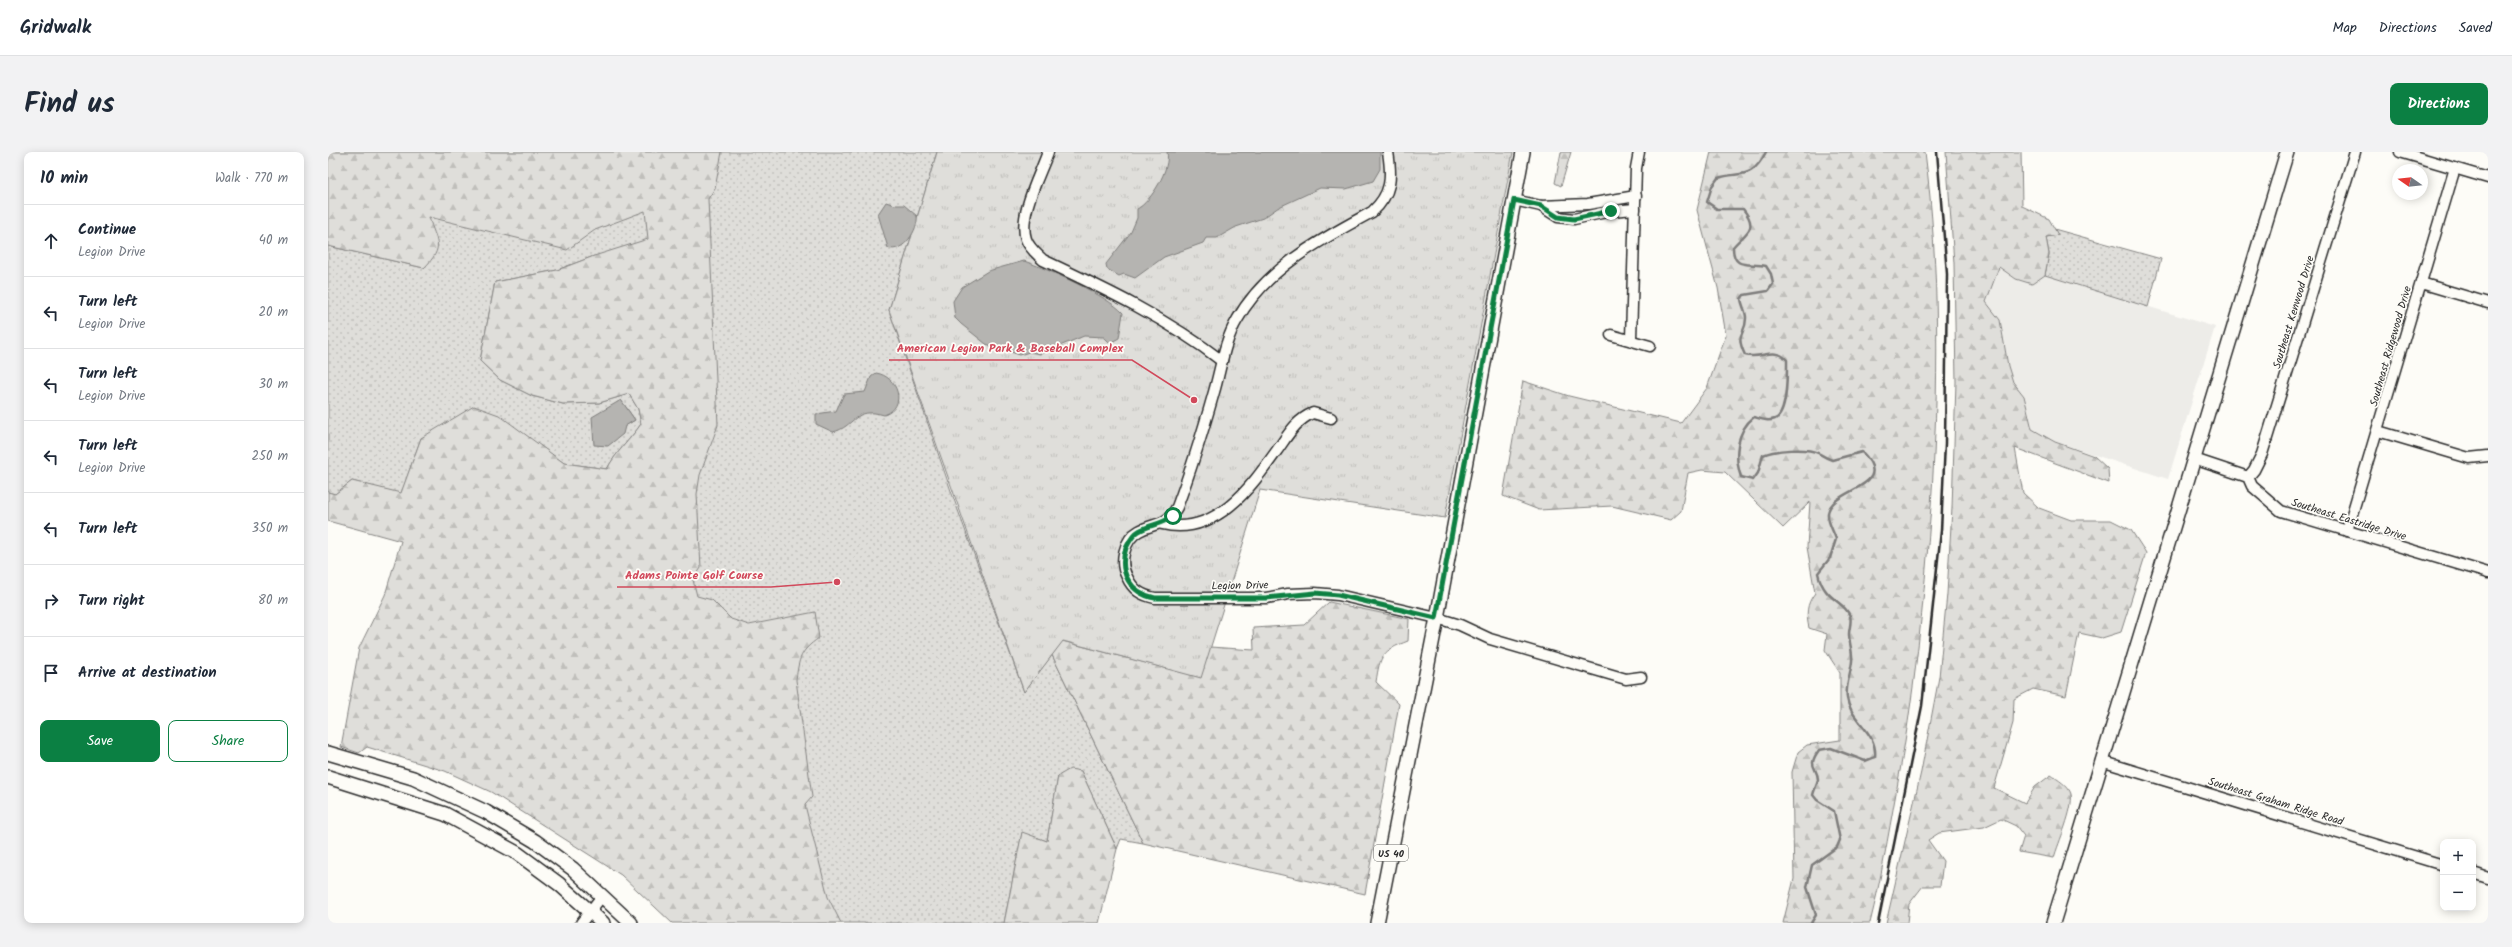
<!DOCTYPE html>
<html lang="en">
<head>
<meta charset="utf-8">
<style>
	body { margin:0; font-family:Kalam,sans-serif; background:#f2f2f3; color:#1f2937 }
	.controls { position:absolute; right:12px; bottom:12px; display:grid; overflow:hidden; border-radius:8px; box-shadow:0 2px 10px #0003 }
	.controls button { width:36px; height:36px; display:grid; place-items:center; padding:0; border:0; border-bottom:1px solid #e0e1e3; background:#fff; color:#1f2937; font:20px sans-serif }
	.compass { position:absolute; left:2064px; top:12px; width:36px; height:36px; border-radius:50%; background:#fff; box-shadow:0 2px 10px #0003; rotate:284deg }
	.stop { position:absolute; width:12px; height:12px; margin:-9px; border:3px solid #0b8043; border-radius:50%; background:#fff }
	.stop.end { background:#0b8043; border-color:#fff; box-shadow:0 1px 4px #0008 }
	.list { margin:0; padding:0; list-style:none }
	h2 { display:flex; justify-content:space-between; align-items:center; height:52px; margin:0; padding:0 16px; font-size:17px }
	h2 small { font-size:13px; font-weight:400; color:#747a83 }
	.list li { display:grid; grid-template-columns:26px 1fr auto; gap:12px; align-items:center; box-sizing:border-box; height:72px; padding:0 16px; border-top:1px solid #e0e1e3 }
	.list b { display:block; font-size:15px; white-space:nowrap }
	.list p { margin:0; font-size:13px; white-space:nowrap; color:#747a83 }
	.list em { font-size:13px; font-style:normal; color:#747a83 }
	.actions { display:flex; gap:8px; padding:12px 16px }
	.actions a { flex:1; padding:9px 0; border:1px solid #0b8043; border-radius:8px; text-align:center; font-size:14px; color:#0b8043 }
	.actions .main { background:#0b8043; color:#fff }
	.icon { flex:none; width:22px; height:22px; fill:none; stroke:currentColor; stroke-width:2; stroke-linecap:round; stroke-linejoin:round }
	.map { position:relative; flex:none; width:2160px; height:771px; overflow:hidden; border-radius:8px }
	header { display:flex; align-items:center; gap:24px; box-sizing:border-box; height:56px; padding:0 20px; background:#fff; border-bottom:1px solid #e0e1e3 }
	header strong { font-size:19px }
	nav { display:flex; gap:22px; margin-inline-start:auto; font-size:14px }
	.intro { display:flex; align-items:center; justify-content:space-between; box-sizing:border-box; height:96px; padding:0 24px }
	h1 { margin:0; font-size:28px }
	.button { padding:10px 18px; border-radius:8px; background:#0b8043; color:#fff; font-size:14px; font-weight:700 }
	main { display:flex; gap:24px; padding:0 24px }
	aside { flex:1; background:#fff; border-radius:8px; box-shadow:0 2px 10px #0003 }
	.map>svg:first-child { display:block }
	.built { fill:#edece8 }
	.grass { fill:url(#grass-dots); stroke:#858482; fill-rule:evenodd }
	.forest { fill:url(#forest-firs); stroke:#858482 }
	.park { fill:url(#park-tufts); stroke:#858482 }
	.water { fill:#b5b4b1; stroke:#7e7d7b }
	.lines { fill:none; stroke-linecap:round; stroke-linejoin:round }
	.stream { stroke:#7e7d7b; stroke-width:2.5 }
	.minor-casing { stroke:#2b2b2b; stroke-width:13 }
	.major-casing { stroke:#2b2b2b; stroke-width:16 }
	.minor { stroke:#fdfcf7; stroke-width:10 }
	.major { stroke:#fdfcf7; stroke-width:13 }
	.rail { stroke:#2b2b2b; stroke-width:2.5 }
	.route { stroke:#0b8043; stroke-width:5 }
	.labels { text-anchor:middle; stroke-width:3.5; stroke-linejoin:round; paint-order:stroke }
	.shield { fill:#fdfcf7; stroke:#6a6a68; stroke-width:1 }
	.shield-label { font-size:10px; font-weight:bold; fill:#2b2b2b }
	.street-label { font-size:11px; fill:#2b2b2b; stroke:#fdfcf7 }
	.leader { fill:none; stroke:#d1495b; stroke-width:1.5 }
	.callout-dot { fill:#d1495b; stroke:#fdfcf7; stroke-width:1.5 }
	.callout-label { font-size:12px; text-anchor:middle; font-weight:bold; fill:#d1495b; stroke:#fdfcf7; stroke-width:3.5; stroke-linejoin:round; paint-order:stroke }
</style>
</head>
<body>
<header>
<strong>Gridwalk</strong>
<nav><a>Map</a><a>Directions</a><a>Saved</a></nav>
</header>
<div class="intro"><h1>Find us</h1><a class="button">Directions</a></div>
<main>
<aside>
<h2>10 min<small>Walk · 770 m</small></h2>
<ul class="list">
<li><svg class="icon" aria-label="ahead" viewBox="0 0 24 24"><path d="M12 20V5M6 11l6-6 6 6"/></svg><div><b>Continue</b><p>Legion Drive</p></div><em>40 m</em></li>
<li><svg class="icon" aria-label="left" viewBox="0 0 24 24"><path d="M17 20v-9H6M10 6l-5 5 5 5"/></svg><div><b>Turn left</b><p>Legion Drive</p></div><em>20 m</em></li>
<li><svg class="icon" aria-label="left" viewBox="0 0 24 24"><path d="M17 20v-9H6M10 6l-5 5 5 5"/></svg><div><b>Turn left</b><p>Legion Drive</p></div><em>30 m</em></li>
<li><svg class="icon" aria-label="left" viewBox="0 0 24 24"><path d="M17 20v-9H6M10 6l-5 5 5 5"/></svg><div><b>Turn left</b><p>Legion Drive</p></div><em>250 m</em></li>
<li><svg class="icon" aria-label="left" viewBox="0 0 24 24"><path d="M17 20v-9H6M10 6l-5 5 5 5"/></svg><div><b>Turn left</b></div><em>350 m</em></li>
<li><svg class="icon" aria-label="right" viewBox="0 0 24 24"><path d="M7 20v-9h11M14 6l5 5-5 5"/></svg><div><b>Turn right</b></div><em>80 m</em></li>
<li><svg class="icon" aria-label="arrive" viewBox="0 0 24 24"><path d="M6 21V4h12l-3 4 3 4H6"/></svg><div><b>Arrive at destination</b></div></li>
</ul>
<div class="actions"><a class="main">Save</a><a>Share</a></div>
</aside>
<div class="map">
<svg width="2160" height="771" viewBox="0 0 2160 771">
	<defs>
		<pattern id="grass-dots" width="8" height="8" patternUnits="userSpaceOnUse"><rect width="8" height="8" fill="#dfdeda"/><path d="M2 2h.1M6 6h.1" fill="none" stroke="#c0bfbb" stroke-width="1.8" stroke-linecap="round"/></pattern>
		<pattern id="forest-firs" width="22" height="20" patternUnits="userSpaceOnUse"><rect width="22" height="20" fill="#dfdeda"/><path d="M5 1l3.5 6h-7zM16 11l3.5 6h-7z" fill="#c0bfbb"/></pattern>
		<pattern id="park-tufts" width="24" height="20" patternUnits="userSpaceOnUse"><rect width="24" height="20" fill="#dfdeda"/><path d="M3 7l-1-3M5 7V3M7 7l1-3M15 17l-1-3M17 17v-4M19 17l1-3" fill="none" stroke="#c0bfbb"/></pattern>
	</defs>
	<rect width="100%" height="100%" fill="#fdfcf7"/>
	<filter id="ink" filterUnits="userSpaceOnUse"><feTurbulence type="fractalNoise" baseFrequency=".025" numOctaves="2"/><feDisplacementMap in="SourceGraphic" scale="8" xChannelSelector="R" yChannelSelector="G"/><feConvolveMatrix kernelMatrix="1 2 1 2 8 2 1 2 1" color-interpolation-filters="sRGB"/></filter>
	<g filter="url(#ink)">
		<polygon class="built" points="1671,115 1688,127 1703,132 1717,123 1887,175 1840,327 1727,290 1704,277 1696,244 1685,230 1680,214 1672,168 1658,150"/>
		<g class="grass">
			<path d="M7,0H609L561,158L623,339L696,540L724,503L815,691L793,687L789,697L753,619L730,624L719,689L694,681L676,771H489L377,522L311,114L266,104L229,118L167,130L152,209L172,228L204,244L235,252L271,251L301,242L310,257L313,272C302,288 288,300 279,317L236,311L212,294L93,286L73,342L24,329L7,342L0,340V94L96,116ZM293,248L307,268L297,274Z"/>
			<polygon points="1726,77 1833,107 1820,155 1717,123 1721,102 1718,85 1730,83"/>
		</g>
		<g class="forest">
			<path d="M3,0H394L387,36L380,47L390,273L372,323L369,342L373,416L365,428L369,444L384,448L403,467L421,473L487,460L491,486C472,499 471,506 468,528L484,645L477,653L500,745L513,771H344L293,723L163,640L117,619L39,595L31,601L13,595L31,496L57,443L73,389L0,369V340L7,342L24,329L73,341L93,286L146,254L171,263L236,311L279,317C288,300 302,288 313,272L310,257L301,242L271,251L235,252L204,244L172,228L152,209L167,130L229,118L266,104L320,87L317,59L267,78L239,98L101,65C108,90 118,94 96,116L0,94V10Z"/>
			<polygon points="1233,0 1243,0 1233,34 1227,31"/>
			<path d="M1383,0H1597C1612,117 1611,237 1603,354C1596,451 1586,546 1568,641C1560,684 1553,728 1542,771H1455L1466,727L1464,620L1470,600L1479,593L1512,588V521L1497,498L1499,482L1481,476C1478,463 1478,452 1487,441L1479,395L1482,350L1455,376L1397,320L1374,318L1360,321L1353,359L1343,368L1284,354L1211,358L1175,344L1195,229L1241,244L1353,271L1379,236L1398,183L1390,136L1369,58Z"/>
			<path d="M1618,0H1693L1694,54L1721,67L1730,83L1718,85L1721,102L1717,123L1704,132L1688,127L1671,115L1658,150L1672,168L1680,214L1685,230L1696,244L1704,277L1727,290L1766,304L1780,317L1781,331L1687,296L1695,341L1711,356L1743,368H1783L1803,378L1818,401L1793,480L1774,486L1751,481L1738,544L1705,537L1686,547L1685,571L1666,636L1697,651L1707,635L1723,623C1729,627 1741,634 1743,642C1746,657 1730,691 1726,706L1691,700L1696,684L1688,674L1673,667L1656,675L1611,681L1600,688L1615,709L1612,734H1595L1581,752L1579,771H1558L1593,620L1611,525L1619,442L1624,356L1628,230L1626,111Z"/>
			<path d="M1001,450L1081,467L1080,489C1054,499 1052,503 1048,530L1071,552L1037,742L815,691L724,503L734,489L872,525L882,495L926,498L925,476L976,473Z"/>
			<polygon points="742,617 753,619 789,697 771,771 676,771 694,680 719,689 730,624"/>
		</g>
		<polygon class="park" points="609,0 1185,0 1117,366 932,338 873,526 735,489 696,540 561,158"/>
		<g class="water">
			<path d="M839,0H1052V17L1045,29L1018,37L992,36L951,55L935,66L908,75L889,86H878L875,91L836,105L807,126L796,122L791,124L779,117L778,112L803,80L809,66V57C823,50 843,16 839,0Z"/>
			<path d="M558,50L567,53H576L589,64C591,77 575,102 560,96L550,62Z"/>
			<path d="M696,109C720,117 780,144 795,161L791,186L782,191L776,185L756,184L712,202L701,200L692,203L658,192L633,172L627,166L625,149L634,135L660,119Z"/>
			<path d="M548,221C570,224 580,255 556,263C526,254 527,275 505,280L488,272V262L508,259L516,242L537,240L543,225Z"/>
			<polygon points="293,248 307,268 297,274 295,282 280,294 266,293 264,265"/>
		</g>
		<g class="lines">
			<path class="stream" d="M1438,0C1423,29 1413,19 1390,26L1384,34L1379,50L1389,57H1415C1432,78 1416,81 1405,95C1405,119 1422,110 1438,114L1443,122L1445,132L1440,139L1416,143L1413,147C1414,154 1418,159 1418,166C1418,184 1406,180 1417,203C1433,208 1446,194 1459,208C1459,221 1460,262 1447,267C1440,270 1433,267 1426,265C1408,279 1406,305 1413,325L1425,328L1430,321L1435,303C1447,298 1478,295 1490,301C1495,304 1498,306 1504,308L1534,300C1570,336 1504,335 1500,361C1499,370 1505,378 1508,387L1502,406L1490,421C1496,449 1516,448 1522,464C1524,470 1521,476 1521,482C1521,491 1525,500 1524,509C1523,521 1517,534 1519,546C1522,569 1550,580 1547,605L1537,609L1503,596L1491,598C1478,616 1490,614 1490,628C1489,633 1486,638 1485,643L1489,648L1506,659L1512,688L1509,695L1484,713L1479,735L1488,763L1483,771"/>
			<defs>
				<g id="minor">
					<path d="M720,0C712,23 690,63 698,87C701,96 709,102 715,108C777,137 840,167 894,209"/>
					<path d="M1060,0C1064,25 1064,42 1044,60C994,87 938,116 909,168C896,190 893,216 886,240C875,279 863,318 849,355C838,375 828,370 811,379C796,387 791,411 799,425C805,438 813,443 827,446H938L960,442L987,441L1010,443L1109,466L1132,473L1162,487L1298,527L1313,525"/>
					<polyline points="2072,0 2160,26"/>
					<polyline points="1186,48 1213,54 1230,65 1246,67 1283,59 1307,57"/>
					<polyline points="1213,54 1260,52 1308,44"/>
					<polyline points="2093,131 2160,151"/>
					<polyline points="1283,183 1322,194"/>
					<polyline points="1303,187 1308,16 1311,0"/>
					<polyline points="2050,279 2141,306 2160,304"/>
					<polyline points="1866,307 1920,325 1924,334 1953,359 2160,421"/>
					<polyline points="1920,325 1926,318 1934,302 2027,0"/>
					<path d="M834,372C888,385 923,335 950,297C960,283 968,268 985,261L1003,266"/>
					<polyline points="2019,379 2127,16"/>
					<polyline points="1773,609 2115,713"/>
					<polyline points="2145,721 2160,726"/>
					<polyline points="253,771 274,744"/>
				</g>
				<g id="major">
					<polyline points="0,601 85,626 158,660 207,689 245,717 303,771"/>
					<polyline points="0,625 117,662 189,701 231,732 275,771"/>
					<polyline points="1049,771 1109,466 1195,0"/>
					<polyline points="1725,771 1959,0"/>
				</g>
			</defs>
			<use href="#minor" class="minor-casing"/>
			<use href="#major" class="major-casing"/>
			<use href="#minor" class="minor"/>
			<use href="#major" class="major"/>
			<polyline class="rail" points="1550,771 1594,554 1613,379 1617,291 1619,122 1609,0"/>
		</g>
	</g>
	<g class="lines" filter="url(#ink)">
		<path class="route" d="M845,364C833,373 823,372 811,379C805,382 801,390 798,396C790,420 802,441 827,446H938L987,441L1010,443L1108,466L1186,48L1213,54L1230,65L1246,67L1283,59"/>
	</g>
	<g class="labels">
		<rect class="shield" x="1046" y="693" width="34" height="16" rx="3"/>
		<g class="shield-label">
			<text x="1063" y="705">US 40</text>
		</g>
		<g class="street-label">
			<text transform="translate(1965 160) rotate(-73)" y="4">Southeast Kenwood Drive</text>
			<text transform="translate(2062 194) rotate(-74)" y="4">Southeast Ridgewood Drive</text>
			<text transform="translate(2021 367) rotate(17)" y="4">Southeast Eastridge Drive</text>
			<text transform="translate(912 433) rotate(-1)" y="4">Legion Drive</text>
			<text transform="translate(1948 649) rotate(17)" y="4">Southeast Graham Ridge Road</text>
		</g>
	</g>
	<path class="leader" d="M866 248L804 208H561M509 430L443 435H289"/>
	<g class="callout-dot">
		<circle cx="866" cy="248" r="4"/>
		<circle cx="509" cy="430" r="4"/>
	</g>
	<g class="callout-label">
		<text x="682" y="200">American Legion Park &amp; Baseball Complex</text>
		<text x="366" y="427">Adams Pointe Golf Course</text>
	</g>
</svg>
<div class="controls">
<button>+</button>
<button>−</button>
</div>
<svg class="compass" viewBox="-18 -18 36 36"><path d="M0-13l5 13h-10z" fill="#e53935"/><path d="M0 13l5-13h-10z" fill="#747a83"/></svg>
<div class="stop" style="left:845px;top:364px"></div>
<div class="stop end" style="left:1283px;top:59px"></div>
</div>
</main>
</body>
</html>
